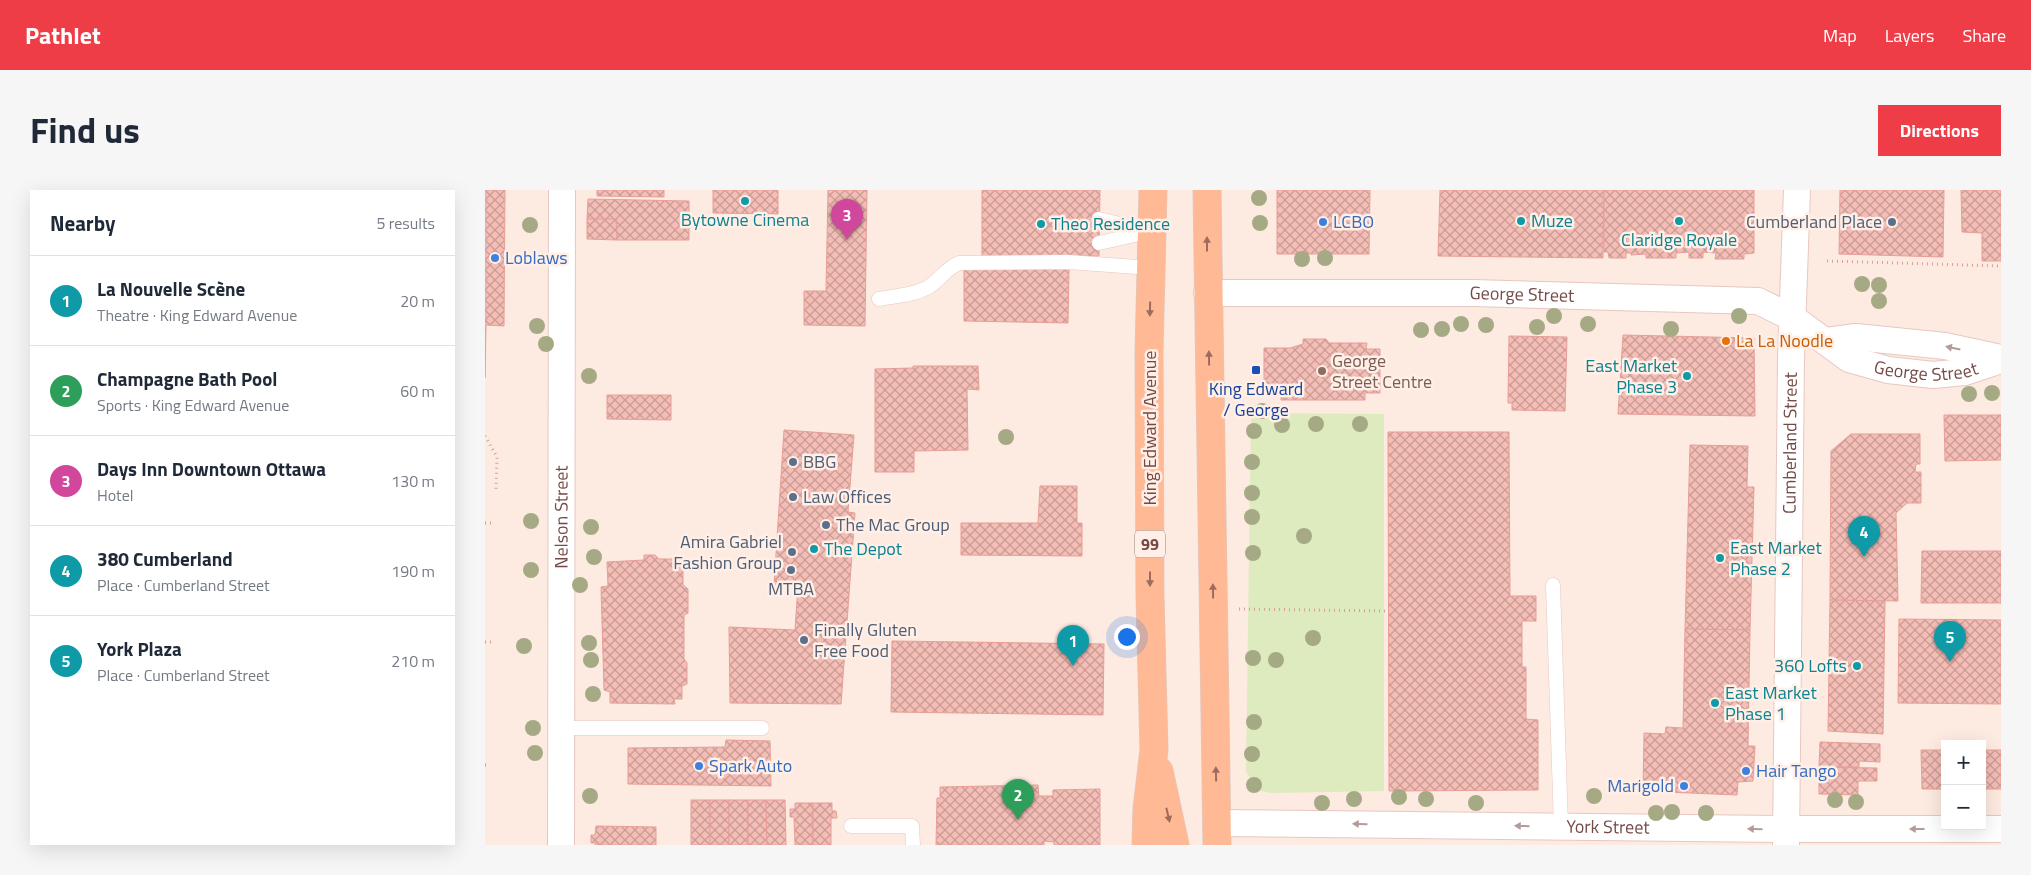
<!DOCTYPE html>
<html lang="en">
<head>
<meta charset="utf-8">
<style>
	body { margin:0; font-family:"Titillium Web",sans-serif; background:#f6f6f7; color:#1f2937 }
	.controls { position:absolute; right:15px; bottom:15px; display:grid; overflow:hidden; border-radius:0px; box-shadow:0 5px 20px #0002 }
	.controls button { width:45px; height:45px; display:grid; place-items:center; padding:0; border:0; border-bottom:1px solid #e0e1e3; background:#fff; color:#1f2937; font:25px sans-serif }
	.you { position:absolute; left:641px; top:446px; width:18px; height:18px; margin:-12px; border:4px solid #fff; border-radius:50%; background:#1a73e8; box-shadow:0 0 0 8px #1a73e833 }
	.badge { display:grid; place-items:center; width:32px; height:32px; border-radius:50%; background:#ef3d48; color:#fff; font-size:16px; font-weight:700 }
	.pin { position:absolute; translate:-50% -41px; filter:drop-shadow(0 1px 2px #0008) }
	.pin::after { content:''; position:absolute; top:26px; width:18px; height:15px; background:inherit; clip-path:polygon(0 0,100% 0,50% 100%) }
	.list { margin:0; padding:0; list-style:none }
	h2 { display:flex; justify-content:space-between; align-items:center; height:65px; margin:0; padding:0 20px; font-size:21px }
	h2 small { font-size:16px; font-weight:400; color:#747a83 }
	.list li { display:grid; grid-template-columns:32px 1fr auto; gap:15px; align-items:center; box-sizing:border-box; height:90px; padding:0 20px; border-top:1px solid #e0e1e3 }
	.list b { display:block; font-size:19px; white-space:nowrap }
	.list p { margin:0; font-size:16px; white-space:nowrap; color:#747a83 }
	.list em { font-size:16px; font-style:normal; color:#747a83 }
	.map { position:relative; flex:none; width:1516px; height:655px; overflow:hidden; border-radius:0px }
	header { display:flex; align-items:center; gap:30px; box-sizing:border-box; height:70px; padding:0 25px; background:#ef3d48; color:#fff }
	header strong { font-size:24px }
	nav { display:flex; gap:28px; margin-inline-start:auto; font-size:18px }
	.intro { display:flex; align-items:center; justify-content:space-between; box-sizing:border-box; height:120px; padding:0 30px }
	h1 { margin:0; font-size:35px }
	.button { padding:12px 22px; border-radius:0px; background:#ef3d48; color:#fff; font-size:18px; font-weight:700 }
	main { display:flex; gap:30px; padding:0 30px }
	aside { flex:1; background:#fff; border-radius:0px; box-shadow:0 5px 20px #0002 }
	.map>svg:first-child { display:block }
	.grass { fill:#ddebbe }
	.building { fill:url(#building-cross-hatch); stroke:#e89e96 }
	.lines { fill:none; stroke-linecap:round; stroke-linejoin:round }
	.lane-casing { stroke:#e7c8c1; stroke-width:15 }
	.street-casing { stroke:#e7c8c1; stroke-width:28 }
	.primary-casing { stroke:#d8cccb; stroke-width:29 }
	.path { stroke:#d9a099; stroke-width:3; stroke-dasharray:1 4; stroke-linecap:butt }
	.lane { stroke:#fff; stroke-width:14 }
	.street { stroke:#fff; stroke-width:26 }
	.primary { stroke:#ffba95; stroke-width:28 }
	.tree { fill:#a5aa85 }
	.oneway { fill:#9e6c5e }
	.oneway2 { fill:#b39b99 }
	.culture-dot { fill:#0f9aa8; stroke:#ffefe7; stroke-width:2 }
	.shop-dot { fill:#3f7fe0; stroke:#ffefe7; stroke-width:2 }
	.service-dot { fill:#5c6f8a; stroke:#ffefe7; stroke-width:2 }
	.food-dot { fill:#e8710a; stroke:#ffefe7; stroke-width:2 }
	.transit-dot { fill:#1a4fb4; stroke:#ffefe7; stroke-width:2 }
	.education-dot { fill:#8d6e63; stroke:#ffefe7; stroke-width:2 }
	.labels { text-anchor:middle; stroke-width:5; stroke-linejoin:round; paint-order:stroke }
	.shield { fill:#ffefe7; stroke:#9e7c76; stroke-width:1 }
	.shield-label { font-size:16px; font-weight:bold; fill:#754a46 }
	.culture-label { font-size:18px; fill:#0d838f; stroke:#ffefe7; text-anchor:start }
	.shop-label { font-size:18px; fill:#366cbe; stroke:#ffefe7; text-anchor:start }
	.service-label { font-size:18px; fill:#4e5e75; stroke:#ffefe7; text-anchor:start }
	.street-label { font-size:18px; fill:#754a46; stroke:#ffefe7 }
	.food-label { font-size:18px; fill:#c56008; stroke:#ffefe7; text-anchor:start }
	.education-label { font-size:18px; fill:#785e54; stroke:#ffefe7; text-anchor:start }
	.transit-label { font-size:18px; fill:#164399; stroke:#ffefe7 }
</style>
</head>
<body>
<header>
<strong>Pathlet</strong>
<nav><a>Map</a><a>Layers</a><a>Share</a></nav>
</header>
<div class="intro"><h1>Find us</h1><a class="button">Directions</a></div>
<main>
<aside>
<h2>Nearby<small>5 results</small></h2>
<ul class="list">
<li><span class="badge" style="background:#0f9aa8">1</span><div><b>La Nouvelle Scène</b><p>Theatre · King Edward Avenue</p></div><em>20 m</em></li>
<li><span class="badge" style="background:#2e9e5b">2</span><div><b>Champagne Bath Pool</b><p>Sports · King Edward Avenue</p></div><em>60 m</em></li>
<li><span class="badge" style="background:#d1479c">3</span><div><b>Days Inn Downtown Ottawa</b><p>Hotel</p></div><em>130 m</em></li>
<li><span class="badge" style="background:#0f9aa8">4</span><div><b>380 Cumberland</b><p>Place · Cumberland Street</p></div><em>190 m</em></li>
<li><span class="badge" style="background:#0f9aa8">5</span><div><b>York Plaza</b><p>Place · Cumberland Street</p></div><em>210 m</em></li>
</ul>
</aside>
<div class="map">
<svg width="1516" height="655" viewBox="0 0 1516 655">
	<defs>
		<pattern id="building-cross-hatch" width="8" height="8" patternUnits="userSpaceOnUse" patternTransform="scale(1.25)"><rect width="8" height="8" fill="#f4bdb6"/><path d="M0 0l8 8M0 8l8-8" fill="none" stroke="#ca9c96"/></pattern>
	</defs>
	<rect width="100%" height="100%" fill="#fdeae0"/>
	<polygon class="grass" points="766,223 899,224 899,601 786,603 771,600 761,581"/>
	<g class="building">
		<polygon points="0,0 20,0 19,136 1,135 0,188"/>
		<polygon points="112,0 179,0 179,7 112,6"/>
		<polygon points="228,0 293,0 293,24 228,23"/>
		<polygon points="343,0 382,0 380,136 319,135 319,101 341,101"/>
		<polygon points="497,0 615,0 614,66 497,66"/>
		<polygon points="792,0 885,0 884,64 792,64"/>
		<polygon points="955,0 1119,0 1118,68 953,66"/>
		<polygon points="1119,0 1269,0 1269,63 1259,64 1259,69 1230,69 1231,63 1218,62 1218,68 1204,68 1204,62 1191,63 1191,68 1161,68 1161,64 1146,65 1146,63 1141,63 1141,68 1124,68 1123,62 1119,62"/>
		<polygon points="1355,0 1459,0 1458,67 1354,64"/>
		<polygon points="1476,0 1516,0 1516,71 1497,71 1497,43 1477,42"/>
		<polygon points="103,9 204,11 204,50 132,50 131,29 102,29"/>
		<polygon points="102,29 131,29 132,50 102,49"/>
		<polygon points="479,76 584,78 583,133 479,131"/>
		<polygon points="1138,145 1269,148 1270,226 1133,224"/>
		<polygon points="1024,146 1082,147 1080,221 1027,220 1027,213 1023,213"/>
		<polygon points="818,149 841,149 844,153 882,153 881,159 895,159 895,203 880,203 880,210 796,210 796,204 779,204 779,158 805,158 818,154"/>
		<polygon points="428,176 493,176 494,200 482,199 483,260 429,261 429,282 390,282 390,179 428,178"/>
		<polygon points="122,205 186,205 186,230 122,229"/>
		<polygon points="1459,225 1516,225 1516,270 1460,271"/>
		<polygon points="299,240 369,245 363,322 370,323 356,514 245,513 244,437 310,440 313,396 289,395"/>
		<polygon points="903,242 1024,242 1025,406 1051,406 1051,431 1037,431 1037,477 1041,477 1041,529 1053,530 1053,600 904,601"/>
		<polygon points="1366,244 1435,244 1435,274 1431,274 1430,282 1436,282 1436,313 1422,313 1411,323 1413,411 1345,410 1346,261"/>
		<polygon points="1205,255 1263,256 1262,297 1269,297 1265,440 1200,439"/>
		<polygon points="555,296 592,296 592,333 597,333 597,366 476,365 476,333 553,333"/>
		<polygon points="1437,361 1516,361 1516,413 1436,413"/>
		<polygon points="159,365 170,365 174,369 198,369 198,395 203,399 203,423 199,425 199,469 202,473 202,494 197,496 197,509 189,509 190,514 125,513 125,502 119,500 116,397 123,396 122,372 159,370"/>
		<polygon points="1345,410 1400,411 1398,544 1343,541"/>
		<polygon points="1414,429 1516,430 1516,514 1413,513"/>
		<polygon points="1200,439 1265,440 1263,556 1270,556 1268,591 1253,592 1252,605 1158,601 1159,543 1180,544 1181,537 1198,538"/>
		<polygon points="407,451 619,454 618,525 406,522"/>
		<polygon points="241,550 285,551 286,596 143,594 143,558 240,557"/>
		<polygon points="1335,552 1395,554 1395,572 1374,571 1374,577 1334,577"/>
		<polygon points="1436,560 1460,560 1460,599 1437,599"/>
		<rect x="1497" y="560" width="19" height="39"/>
		<polygon points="1334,577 1392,578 1392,591 1373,591 1373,605 1334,604"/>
		<polygon points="553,595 554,606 568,606 568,600 615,599 615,655 569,655 569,652 559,651 559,655 451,655 452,608 455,608 455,597"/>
		<rect x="206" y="610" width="19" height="45"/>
		<rect x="225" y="610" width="19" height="45"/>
		<rect x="244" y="610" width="19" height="45"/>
		<polygon points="263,610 281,610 282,655 263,655"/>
		<polygon points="281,610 300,610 301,655 282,655"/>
		<polygon points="310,613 328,613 328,655 310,655 309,627 305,627 305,619 310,619"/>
		<polygon points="328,613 347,613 347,621 351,621 352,628 346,628 346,655 328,655"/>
		<polygon points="111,636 171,637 171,655 110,655 111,653 106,653 106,645 110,645"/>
	</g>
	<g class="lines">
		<defs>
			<g id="lane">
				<polyline points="614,29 667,42"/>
				<polyline points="614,53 663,42"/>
				<path d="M394,109C410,106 431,105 445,96C455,89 462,78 474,73L583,72L666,78"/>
				<polyline points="1068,395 1076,636"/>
				<polyline points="77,538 277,538"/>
				<polyline points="366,636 427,636 428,655"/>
			</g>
			<g id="street">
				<path id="s1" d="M722,103H988L1273,111L1308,128L1364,169L1403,180L1448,185L1480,182L1516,170"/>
				<polyline points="1341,151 1371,147 1460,156 1516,168"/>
				<path id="s2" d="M732,633L1301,639H1516"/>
				<path id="s3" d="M76,655L77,0"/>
				<path id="s4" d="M1301,655L1306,168L1312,0"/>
			</g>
			<g id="primary">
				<polyline points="722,0 732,655"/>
				<polyline points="674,581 690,655"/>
				<polyline points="661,655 662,619 669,560 665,406 664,162 668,0"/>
			</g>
		</defs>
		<use href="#lane" class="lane-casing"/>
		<use href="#street" class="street-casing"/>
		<use href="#primary" class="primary-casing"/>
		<g class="path">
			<polyline points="1342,71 1516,76"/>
			<polyline points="0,246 12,267 11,299"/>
			<polyline points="0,333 10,333"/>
			<polyline points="754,419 903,421"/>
			<polyline points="0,452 7,452"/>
			<polyline points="0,575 3,575"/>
		</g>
		<use href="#lane" class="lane"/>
		<use href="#street" class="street"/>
		<use href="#primary" class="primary"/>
	</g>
	<g class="tree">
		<circle cx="774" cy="8" r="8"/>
		<circle cx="775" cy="33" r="8"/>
		<circle cx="45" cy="35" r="8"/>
		<circle cx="840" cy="68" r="8"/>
		<circle cx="817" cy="69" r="8"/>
		<circle cx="1377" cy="94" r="8"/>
		<circle cx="1394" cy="95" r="8"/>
		<circle cx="1394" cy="111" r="8"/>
		<circle cx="1069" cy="126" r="8"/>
		<circle cx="1254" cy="126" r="8"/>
		<circle cx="976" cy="134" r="8"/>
		<circle cx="1103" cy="134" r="8"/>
		<circle cx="1001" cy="135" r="8"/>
		<circle cx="52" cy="136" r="8"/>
		<circle cx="1052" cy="137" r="8"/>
		<circle cx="957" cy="139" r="8"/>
		<circle cx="1186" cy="139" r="8"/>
		<circle cx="936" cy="140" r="8"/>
		<circle cx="61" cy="154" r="8"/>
		<circle cx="104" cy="186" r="8"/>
		<circle cx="1507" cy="203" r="8"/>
		<circle cx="1484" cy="204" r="8"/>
		<circle cx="777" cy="221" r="8"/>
		<circle cx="831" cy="234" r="8"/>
		<circle cx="875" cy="234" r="8"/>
		<circle cx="797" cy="235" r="8"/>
		<circle cx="769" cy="241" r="8"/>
		<circle cx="521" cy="247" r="8"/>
		<circle cx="767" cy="272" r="8"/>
		<circle cx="767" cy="303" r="8"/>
		<circle cx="767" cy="327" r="8"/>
		<circle cx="46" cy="331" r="8"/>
		<circle cx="106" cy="337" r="8"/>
		<circle cx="819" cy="346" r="8"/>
		<circle cx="768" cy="363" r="8"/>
		<circle cx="109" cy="367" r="8"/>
		<circle cx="46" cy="380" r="8"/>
		<circle cx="95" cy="395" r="8"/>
		<circle cx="828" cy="448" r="8"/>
		<circle cx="104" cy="453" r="8"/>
		<circle cx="39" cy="456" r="8"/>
		<circle cx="768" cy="468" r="8"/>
		<circle cx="106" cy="470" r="8"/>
		<circle cx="791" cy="470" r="8"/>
		<circle cx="108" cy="504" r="8"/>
		<circle cx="769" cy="532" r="8"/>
		<circle cx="48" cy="538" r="8"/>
		<circle cx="50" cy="563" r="8"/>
		<circle cx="767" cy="564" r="8"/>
		<circle cx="769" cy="595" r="8"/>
		<circle cx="105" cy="606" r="8"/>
		<circle cx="1109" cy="606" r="8"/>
		<circle cx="914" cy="607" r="8"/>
		<circle cx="869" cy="609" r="8"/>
		<circle cx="941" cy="609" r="8"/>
		<circle cx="1350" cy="610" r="8"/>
		<circle cx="1371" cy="612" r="8"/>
		<circle cx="837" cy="613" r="8"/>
		<circle cx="991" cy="613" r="8"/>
		<circle cx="1187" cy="622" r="8"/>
		<circle cx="1171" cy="623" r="8"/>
		<circle cx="1221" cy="623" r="8"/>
	</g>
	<defs><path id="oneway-solid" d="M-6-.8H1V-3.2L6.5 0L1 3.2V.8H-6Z" transform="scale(1.25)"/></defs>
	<g class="oneway">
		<use href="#oneway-solid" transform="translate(722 54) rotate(-90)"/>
		<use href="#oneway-solid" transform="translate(665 119) rotate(91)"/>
		<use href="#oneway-solid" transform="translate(724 168) rotate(-91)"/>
		<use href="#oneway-solid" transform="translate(665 389) rotate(90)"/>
		<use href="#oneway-solid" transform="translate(728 401) rotate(-91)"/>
		<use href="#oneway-solid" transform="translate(731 584) rotate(-91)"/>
		<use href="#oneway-solid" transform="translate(683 625) rotate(77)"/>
	</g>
	<g class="oneway2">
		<use href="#oneway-solid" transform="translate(1468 158) rotate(-168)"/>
		<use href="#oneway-solid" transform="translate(875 634) rotate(-179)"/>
		<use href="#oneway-solid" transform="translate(1037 636) rotate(-179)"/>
		<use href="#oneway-solid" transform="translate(1270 639) rotate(-179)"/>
		<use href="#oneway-solid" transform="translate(1432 639) rotate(180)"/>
	</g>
	<g class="culture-dot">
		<circle cx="260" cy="11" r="5"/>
		<circle cx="1036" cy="31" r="5"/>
		<circle cx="1194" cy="31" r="5"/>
		<circle cx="556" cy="34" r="5"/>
		<circle cx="1202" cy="186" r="5"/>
		<circle cx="329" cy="359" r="5"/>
		<circle cx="1235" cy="368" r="5"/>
		<circle cx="1372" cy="476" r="5"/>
		<circle cx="1230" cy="513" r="5"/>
	</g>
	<g class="shop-dot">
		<circle cx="838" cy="32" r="5"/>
		<circle cx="10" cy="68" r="5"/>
		<circle cx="214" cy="576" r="5"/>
		<circle cx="1261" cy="581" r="5"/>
		<circle cx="1199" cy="596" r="5"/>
	</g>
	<g class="service-dot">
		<circle cx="1407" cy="32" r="5"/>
		<circle cx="308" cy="272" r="5"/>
		<circle cx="308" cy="307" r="5"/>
		<circle cx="341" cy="335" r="5"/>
		<circle cx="307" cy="362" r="5"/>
		<circle cx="306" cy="380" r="5"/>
		<circle cx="319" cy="450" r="5"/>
	</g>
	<circle class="food-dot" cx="1241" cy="151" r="5"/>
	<rect class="transit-dot" x="766" y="175" width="10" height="10" rx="2.5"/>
	<circle class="education-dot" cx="837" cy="181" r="5"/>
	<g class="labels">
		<rect class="shield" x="650" y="340.5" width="30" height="27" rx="4"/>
		<g class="shield-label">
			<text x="665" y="360">99</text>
		</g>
		<g class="culture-label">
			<text x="260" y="36" text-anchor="middle">Bytowne Cinema</text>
			<text x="1046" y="37">Muze</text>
			<text x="566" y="40">Theo Residence</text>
			<text x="1194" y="56" text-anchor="middle">Claridge Royale</text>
			<text x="1192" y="182" text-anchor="end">East Market<tspan x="1192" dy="21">Phase 3</tspan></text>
			<text x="1245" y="364">East Market<tspan x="1245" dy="21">Phase 2</tspan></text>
			<text x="339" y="365">The Depot</text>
			<text x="1362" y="482" text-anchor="end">360 Lofts</text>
			<text x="1240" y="509">East Market<tspan x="1240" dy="21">Phase 1</tspan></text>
		</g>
		<g class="shop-label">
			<text x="848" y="38">LCBO</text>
			<text x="20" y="74">Loblaws</text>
			<text x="224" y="582">Spark Auto</text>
			<text x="1271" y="587">Hair Tango</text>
			<text x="1189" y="602" text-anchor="end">Marigold</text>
		</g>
		<g class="service-label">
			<text x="1397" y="38" text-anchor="end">Cumberland Place</text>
			<text x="318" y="278">BBG</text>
			<text x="318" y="313">Law Offices</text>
			<text x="351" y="341">The Mac Group</text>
			<text x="297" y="358" text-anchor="end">Amira Gabriel<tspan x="297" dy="21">Fashion Group</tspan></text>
			<text x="306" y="405" text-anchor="middle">MTBA</text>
			<text x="329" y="446">Finally Gluten<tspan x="329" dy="21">Free Food</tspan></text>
		</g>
		<g class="street-label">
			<text dy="6" stroke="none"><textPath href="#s1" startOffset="315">George Street</textPath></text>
			<text dy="6" stroke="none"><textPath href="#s1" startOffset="738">George Street</textPath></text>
			<text transform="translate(665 238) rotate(-90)" y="6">King Edward Avenue</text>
			<text dy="6" stroke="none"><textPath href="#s4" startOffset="402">Cumberland Street</textPath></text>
			<text dy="6" stroke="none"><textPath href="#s3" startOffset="328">Nelson Street</textPath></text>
			<text dy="6" stroke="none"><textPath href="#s2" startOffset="391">York Street</textPath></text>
		</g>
		<g class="food-label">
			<text x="1251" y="157">La La Noodle</text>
		</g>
		<g class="education-label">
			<text x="847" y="177">George<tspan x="847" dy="21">Street Centre</tspan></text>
		</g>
		<g class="transit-label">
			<text x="771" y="205">King Edward<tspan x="771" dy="21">/ George</tspan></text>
		</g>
	</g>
</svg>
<div class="controls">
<button>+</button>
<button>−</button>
</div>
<div class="you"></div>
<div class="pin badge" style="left:588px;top:476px;background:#0f9aa8">1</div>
<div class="pin badge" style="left:533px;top:630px;background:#2e9e5b">2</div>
<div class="pin badge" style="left:362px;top:50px;background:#d1479c">3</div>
<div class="pin badge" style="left:1379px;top:367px;background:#0f9aa8">4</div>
<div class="pin badge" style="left:1465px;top:472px;background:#0f9aa8">5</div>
</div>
</main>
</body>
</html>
